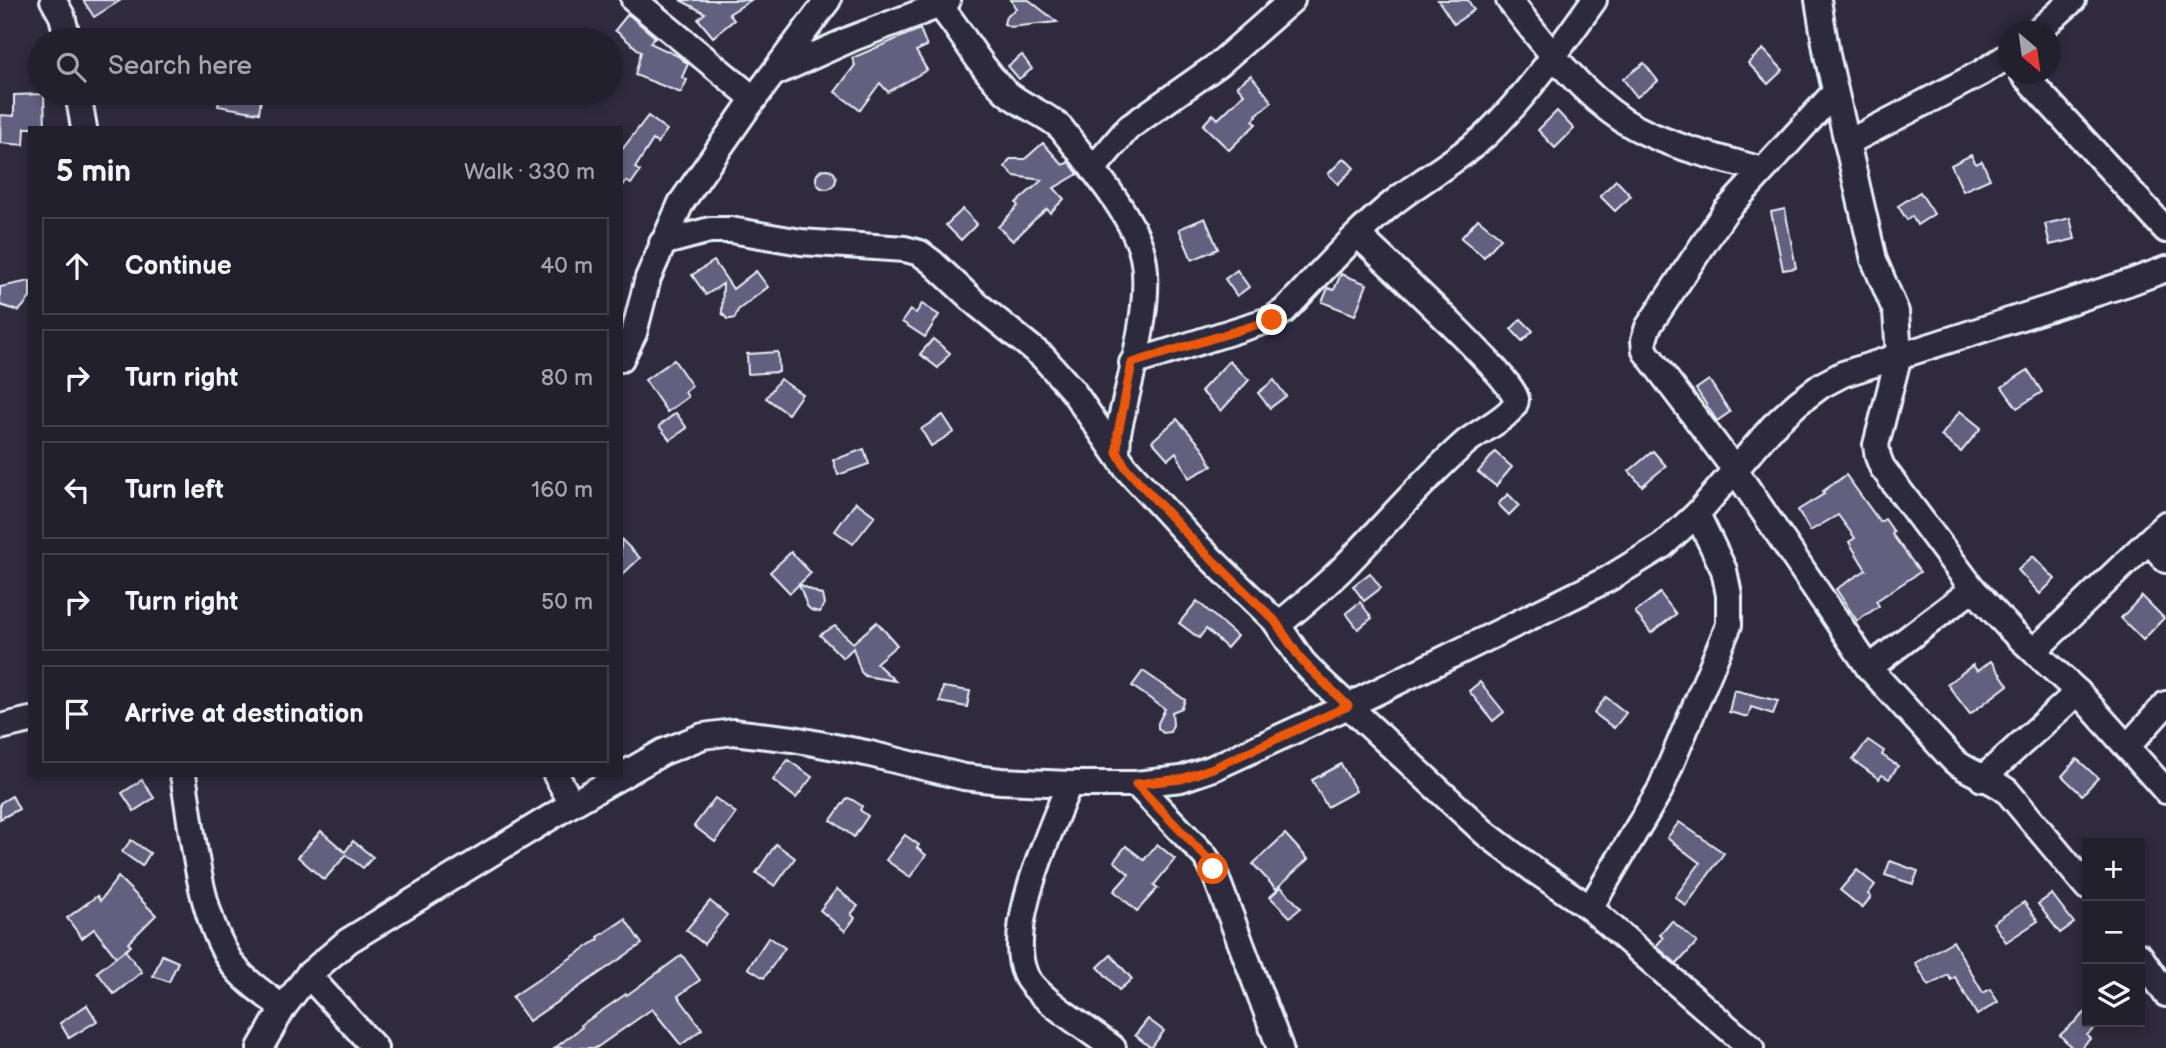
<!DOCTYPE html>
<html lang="en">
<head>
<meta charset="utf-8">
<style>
	body { margin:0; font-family:"Balsamiq Sans",sans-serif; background:#2b2836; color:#f1f3f6 }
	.controls { position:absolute; right:21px; bottom:21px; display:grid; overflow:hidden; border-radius:0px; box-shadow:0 4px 10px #0003 }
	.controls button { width:63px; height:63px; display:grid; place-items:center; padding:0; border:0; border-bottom:2px solid #403e4a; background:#23202e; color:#f1f3f6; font:35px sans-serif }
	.compass { position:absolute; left:1998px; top:21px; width:63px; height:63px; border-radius:50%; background:#23202e; box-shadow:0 4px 10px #0003; rotate:151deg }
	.stop { position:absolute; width:21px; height:21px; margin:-16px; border:5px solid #ea580c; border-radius:50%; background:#fff }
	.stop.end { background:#ea580c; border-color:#fff; box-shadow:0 2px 7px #0008 }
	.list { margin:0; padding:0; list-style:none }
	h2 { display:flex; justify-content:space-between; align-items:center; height:91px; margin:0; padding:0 28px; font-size:30px }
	h2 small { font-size:23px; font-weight:400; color:#a3a3aa }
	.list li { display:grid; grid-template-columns:46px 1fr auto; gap:21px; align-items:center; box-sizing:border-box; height:98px; margin:0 14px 14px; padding:0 14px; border:2px solid #403e4a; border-radius:0px }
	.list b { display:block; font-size:26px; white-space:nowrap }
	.list em { font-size:23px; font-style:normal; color:#a3a3aa }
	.icon { flex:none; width:38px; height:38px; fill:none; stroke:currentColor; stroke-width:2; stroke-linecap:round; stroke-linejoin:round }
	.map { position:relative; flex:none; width:2166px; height:1048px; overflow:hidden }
	.search { position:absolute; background:#23202e; box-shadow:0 4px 10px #0003; left:28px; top:28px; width:595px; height:77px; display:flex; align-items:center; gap:18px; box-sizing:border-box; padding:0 24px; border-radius:38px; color:#a3a3aa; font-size:26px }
	.panel { position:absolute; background:#23202e; box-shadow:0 4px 10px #0003; left:28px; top:126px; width:595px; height:651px; border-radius:0px }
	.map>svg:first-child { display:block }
	.building { fill:#63617f; stroke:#e8f1f8; stroke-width:2 }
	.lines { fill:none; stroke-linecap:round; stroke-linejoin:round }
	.minor-casing { stroke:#e8f1f8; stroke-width:30 }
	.minor { stroke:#2f2a3d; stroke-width:24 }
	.route { stroke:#ea580c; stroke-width:9 }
</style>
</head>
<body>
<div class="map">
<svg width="2166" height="1048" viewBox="0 0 2166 1048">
	<rect width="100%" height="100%" fill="#2f2a3d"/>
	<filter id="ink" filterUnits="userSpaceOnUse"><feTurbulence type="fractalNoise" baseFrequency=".0143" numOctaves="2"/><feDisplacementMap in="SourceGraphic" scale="14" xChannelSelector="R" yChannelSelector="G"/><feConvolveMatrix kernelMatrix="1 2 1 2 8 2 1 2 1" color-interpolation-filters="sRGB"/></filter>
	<g filter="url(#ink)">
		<g class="building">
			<polygon points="83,0 121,0 94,17"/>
			<polygon points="680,0 751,0 729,14 734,20 713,37 698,19 705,13"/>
			<polygon points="1011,0 1029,0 1057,22 1010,27 1004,24 1006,16 1016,9"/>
			<polygon points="1438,0 1468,0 1474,10 1454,24"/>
			<polygon points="628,14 655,37 650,43 678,56 688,64 682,77 687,80 681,93 635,75 641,52 615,30"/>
			<polygon points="920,29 927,46 916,51 927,70 888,92 880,83 860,110 835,92 855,65 852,58"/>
			<polygon points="1763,49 1783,70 1768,84 1748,63"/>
			<polygon points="1022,55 1032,69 1019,79 1008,66"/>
			<polygon points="1644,63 1658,81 1637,97 1623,79"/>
			<polygon points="1251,75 1272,102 1256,115 1257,116 1253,121 1256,124 1229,150 1203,125 1213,114 1218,119 1244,94 1237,86"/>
			<polygon points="221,93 262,93 259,113 218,106"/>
			<polygon points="44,94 45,128 25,128 24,145 0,143 1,115 14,116 14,95"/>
			<polygon points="1557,111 1574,129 1555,148 1538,130"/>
			<polygon points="648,116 667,130 657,143 653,140 635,168 640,171 631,184 626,181 621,189 621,151"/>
			<polygon points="1043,143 1063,165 1069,162 1078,174 1054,188 1064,199 1050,213 1047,209 1033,221 1013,241 998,227 1018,206 1016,203 1042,180 1014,176 1005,167 1010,159 1025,159"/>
			<polygon points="1971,155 1976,164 1982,161 1990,179 1963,191 1951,165"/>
			<polygon points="1344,158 1354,168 1338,184 1328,174"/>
			<circle cx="826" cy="179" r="10"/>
			<polygon points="1616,180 1631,196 1615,211 1600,196"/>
			<polygon points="1920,192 1934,214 1917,225 1912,216 1907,220 1898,206"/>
			<polygon points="963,209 977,224 961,240 946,225"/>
			<polygon points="1785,209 1796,268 1783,270 1771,212"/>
			<polygon points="1205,218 1218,249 1192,260 1179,229"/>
			<polygon points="2070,218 2075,239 2050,245 2045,224"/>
			<polygon points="1478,219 1501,238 1484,257 1461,238"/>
			<polygon points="714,261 733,289 756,271 768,287 738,310 735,318 731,319 727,319 722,313 723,284 706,295 692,275"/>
			<polygon points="1237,270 1249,287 1237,296 1225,279"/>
			<polygon points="1341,274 1367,284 1355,315 1322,302 1328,288 1334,290"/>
			<polygon points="30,281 30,298 19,311 0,305 0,287"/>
			<polygon points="922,304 939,315 925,337 902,322 910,310 916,313"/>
			<polygon points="1521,319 1533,331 1522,341 1511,329"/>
			<polygon points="933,339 950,353 938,368 920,354"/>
			<polygon points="778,352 779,372 748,374 747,354"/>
			<polygon points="674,360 692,386 685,392 688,397 667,412 645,380"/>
			<polygon points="1229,361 1249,380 1221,411 1201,391"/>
			<polygon points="2028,370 2042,392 2017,408 2002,387"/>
			<polygon points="780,379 802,394 788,414 766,398"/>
			<polygon points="1274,380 1286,396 1270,408 1258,393"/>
			<polygon points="1709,380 1730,412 1717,421 1696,389"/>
			<polygon points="1960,411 1981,428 1961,452 1941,436"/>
			<polygon points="676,413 687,428 670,440 659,426"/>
			<polygon points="943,415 954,432 931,446 921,429"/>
			<polygon points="1177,419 1202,447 1212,466 1189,478 1176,452 1168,459 1152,441"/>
			<polygon points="864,449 869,464 838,475 833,460"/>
			<polygon points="1653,451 1666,466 1642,486 1629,471"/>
			<polygon points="1495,452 1512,467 1496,486 1478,472"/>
			<polygon points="1846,475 1880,522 1885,519 1894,532 1892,534 1920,572 1876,601 1879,606 1857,621 1836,589 1866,570 1849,542 1855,538 1838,515 1810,531 1798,510 1824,494 1822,492"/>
			<polygon points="1508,494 1519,505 1509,515 1498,504"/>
			<polygon points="856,502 875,516 853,544 835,531"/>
			<polygon points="621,539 640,558 621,576"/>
			<polygon points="791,552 811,573 790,593 770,572"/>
			<polygon points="2033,556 2055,579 2040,594 2018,570"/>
			<polygon points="1370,573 1381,588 1364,601 1353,586"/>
			<polygon points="799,584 822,595 824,604 820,612 811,610 807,606"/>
			<polygon points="1660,593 1676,614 1651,633 1635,612"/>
			<polygon points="2142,596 2164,618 2143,640 2121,618"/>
			<polygon points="1197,601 1237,636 1227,648 1206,629 1199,638 1179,623"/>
			<polygon points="1360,602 1372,618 1358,629 1346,613"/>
			<polygon points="877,622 897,645 876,663 895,681 865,676 861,672 853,648 843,658 820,635 835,626 853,643"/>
			<polygon points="1991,661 2008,685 1970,714 1947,684 1973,665 1977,671"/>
			<polygon points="1143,671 1185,700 1182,708 1172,712 1173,725 1170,732 1163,733 1158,728 1158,723 1165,709 1132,686"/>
			<polygon points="1480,682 1504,712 1493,721 1469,691"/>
			<polygon points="943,687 970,691 967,707 940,702"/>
			<polygon points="1734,690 1778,701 1773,714 1751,707 1748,717 1729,712"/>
			<polygon points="1606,697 1626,713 1614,728 1594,713"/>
			<polygon points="1868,740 1884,751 1882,755 1898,766 1889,779 1882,775 1879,779 1853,760"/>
			<polygon points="2077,759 2098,778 2082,795 2062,776"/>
			<polygon points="788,760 812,777 796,798 773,780"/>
			<polygon points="1341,764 1356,791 1327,807 1312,780"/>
			<polygon points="142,780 154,798 134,811 122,793"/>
			<polygon points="12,796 19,809 0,819 0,803"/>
			<polygon points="715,798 736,813 715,842 694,826"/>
			<polygon points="847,798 851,799 862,806 860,810 868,816 854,837 831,820"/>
			<polygon points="1679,822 1724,853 1686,906 1675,897 1700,863 1667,838"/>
			<polygon points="321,831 345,852 353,841 373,857 363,868 346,855 324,880 298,857"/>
			<polygon points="1285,834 1308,859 1276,889 1253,864"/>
			<polygon points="905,835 919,845 917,848 926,855 910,877 886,860"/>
			<polygon points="131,840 150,853 142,866 122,852"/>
			<polygon points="776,844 795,858 775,886 756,873"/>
			<polygon points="1157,844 1175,859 1154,885 1158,888 1137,911 1114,891 1129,874 1114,861 1126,846 1144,860"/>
			<polygon points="1890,861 1918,871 1913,884 1885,875"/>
			<polygon points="1857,870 1875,885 1868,894 1871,897 1862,908 1840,890"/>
			<polygon points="118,877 156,915 128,943 131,946 116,957 94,929 82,938 67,918 97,896 100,901"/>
			<polygon points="1281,887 1301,908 1290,917 1270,897"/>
			<polygon points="837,889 858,906 851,914 855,918 845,931 820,910"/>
			<polygon points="2052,894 2074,923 2060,933 2038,904"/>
			<polygon points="710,901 727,915 704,944 686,930"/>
			<polygon points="2024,902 2038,921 2006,942 1993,923"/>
			<polygon points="625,919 642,944 529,1021 512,997 599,939 598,937"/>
			<polygon points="1672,921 1697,942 1677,964 1656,946 1663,938 1660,935"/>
			<polygon points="769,937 785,948 764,978 748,968"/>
			<polygon points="1953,941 1983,993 1990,989 1998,1002 1977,1015 1955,977 1951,980 1948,975 1929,986 1915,963"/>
			<polygon points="125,950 142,972 114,994 97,972"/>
			<polygon points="162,955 178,962 169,982 153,976"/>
			<polygon points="682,955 700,980 678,996 702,1029 681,1045 652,1009 596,1048 555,1048 582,1027 581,1025 626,994 627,995"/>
			<polygon points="1111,955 1132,979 1119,990 1098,967"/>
			<polygon points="87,1005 97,1021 69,1038 60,1023"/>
			<polygon points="2087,1011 2087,1022 2101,1022 2087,1035 2090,1039 2081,1048 2072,1048 2060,1035"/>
			<polygon points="1148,1019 1164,1031 1151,1048 1135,1035"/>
		</g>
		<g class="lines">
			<defs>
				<g id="minor">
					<polyline points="53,0 62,16 68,40"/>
					<polyline points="634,0 754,99"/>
					<path d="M935,0C961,29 978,66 1006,92C1023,107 1045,113 1061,128C1087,162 1128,209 1141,249C1156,296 1128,384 1118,433L1117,452"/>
					<path d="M1509,0C1542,42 1578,91 1624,121C1662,145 1718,157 1762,170"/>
					<polyline points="1818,0 1827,55 1874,260 1896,312 1899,355 1876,445 1878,457 1882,467 1973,589 2013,632 2078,692 2166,791"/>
					<polyline points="2037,32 2073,0"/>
					<polyline points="775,73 853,38 940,5 948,0"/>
					<polyline points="2023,74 2166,230"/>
					<path d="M1835,92L1725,212L1648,327L1644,340L1645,351L1735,470L1869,668L1954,761C1971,774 1990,778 2007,791L2087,887"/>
					<polyline points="78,93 84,128"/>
					<polyline points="1847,143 1981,73 2008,56"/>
					<polyline points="1093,169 1128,128 1219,64 1292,0"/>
					<polyline points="662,243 710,230 731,230 801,242 905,249 920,253 932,262 978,305 1043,357 1073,391 1126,468 1196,544 1275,621 1302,661 1319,679 1485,833 1534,870 1590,908 1751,1048"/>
					<polyline points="621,359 634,333 648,278 681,203 748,107 828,0"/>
					<path d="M1132,363L1272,319L1284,311C1320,274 1354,234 1394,202C1424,178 1459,160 1488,133C1527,95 1562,45 1594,0"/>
					<polyline points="2149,541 2166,560"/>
					<path d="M1278,625C1300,607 1322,589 1342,569C1383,527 1421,482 1465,443C1476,433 1517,414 1516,399C1516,381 1380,256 1358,235"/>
					<polyline points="2034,651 2166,524"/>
					<polyline points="1869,668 1973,589"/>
					<polyline points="0,727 30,720"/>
					<polyline points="2127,747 2166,704"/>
					<path d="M183,775C193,833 198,912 231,962C244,981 265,994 283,1008"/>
					<polyline points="556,775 572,804"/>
					<polyline points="1982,779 2078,692"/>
					<path d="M1069,784C1051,831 1003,929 1026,976C1037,998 1091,1031 1113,1048"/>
					<polyline points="1136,784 1205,856 1213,869 1280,1048"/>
					<polyline points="1590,908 1660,790 1729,625 1729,595 1724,570 1697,514"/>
					<polyline points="2140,956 2166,994"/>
					<polyline points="308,975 375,1048"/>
					<polyline points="260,1048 283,1008 308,975 348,941 572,804 663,752 703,736 733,732 793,739 866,753 964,777 1001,781 1069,784 1136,784 1181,779 1213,768 1348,706 1608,579 1662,546 1697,514 1773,426 1798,403 1822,385 1843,374 2128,283 2166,269"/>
				</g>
			</defs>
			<use href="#minor" class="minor-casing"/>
			<use href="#minor" class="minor"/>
		</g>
	</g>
	<g class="lines" filter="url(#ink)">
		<polyline class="route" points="1213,869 1205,856 1136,784 1181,779 1213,768 1348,706 1302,661 1275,621 1196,544 1126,468 1117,452 1118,433 1132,363 1272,320"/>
	</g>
</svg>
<div class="controls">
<button>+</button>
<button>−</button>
<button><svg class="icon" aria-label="layers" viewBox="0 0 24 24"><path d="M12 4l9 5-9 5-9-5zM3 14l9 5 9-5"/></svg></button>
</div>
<svg class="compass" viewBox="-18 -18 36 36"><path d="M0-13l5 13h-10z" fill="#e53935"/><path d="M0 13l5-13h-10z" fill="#a3a3aa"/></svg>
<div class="stop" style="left:1213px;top:869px"></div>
<div class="stop end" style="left:1272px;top:320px"></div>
<div class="search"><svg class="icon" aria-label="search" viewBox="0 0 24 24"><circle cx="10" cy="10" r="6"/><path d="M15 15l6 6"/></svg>Search here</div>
<section class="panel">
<h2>5 min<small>Walk · 330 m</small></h2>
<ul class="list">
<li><svg class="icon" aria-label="ahead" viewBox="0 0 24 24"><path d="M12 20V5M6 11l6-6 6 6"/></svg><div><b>Continue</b></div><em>40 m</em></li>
<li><svg class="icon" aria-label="right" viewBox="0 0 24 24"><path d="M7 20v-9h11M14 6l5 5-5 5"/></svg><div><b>Turn right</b></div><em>80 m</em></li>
<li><svg class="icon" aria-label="left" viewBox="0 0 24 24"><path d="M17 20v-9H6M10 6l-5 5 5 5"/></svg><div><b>Turn left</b></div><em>160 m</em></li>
<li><svg class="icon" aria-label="right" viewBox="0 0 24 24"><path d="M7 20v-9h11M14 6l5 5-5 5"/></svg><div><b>Turn right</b></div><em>50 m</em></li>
<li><svg class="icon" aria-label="arrive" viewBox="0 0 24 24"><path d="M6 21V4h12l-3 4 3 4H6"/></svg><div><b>Arrive at destination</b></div></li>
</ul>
</section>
</div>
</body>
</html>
